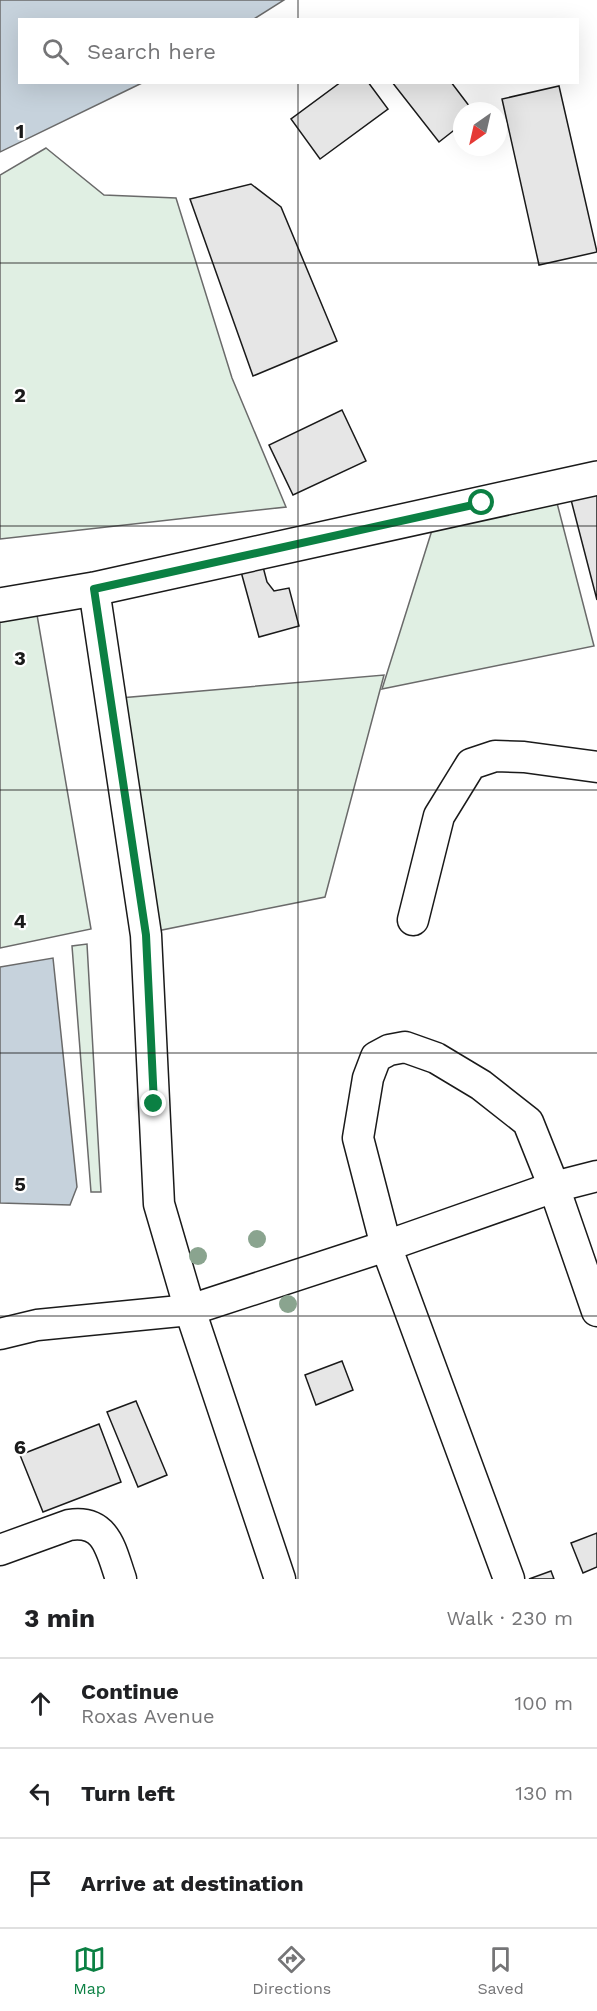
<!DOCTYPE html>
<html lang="en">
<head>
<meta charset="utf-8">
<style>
	body { margin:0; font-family:"Work Sans",sans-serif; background:#f6f6f6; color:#202124 }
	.compass { position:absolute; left:453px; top:102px; width:54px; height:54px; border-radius:50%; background:#fff; box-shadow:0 6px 24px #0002; rotate:214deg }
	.stop { position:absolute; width:18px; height:18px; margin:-14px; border:4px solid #0b8043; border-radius:50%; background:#fff }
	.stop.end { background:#0b8043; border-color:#fff; box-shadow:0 2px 6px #0008 }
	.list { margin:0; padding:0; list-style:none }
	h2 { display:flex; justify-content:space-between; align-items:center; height:78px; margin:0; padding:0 24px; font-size:26px }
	h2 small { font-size:20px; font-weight:400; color:#757577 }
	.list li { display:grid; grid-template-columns:39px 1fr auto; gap:18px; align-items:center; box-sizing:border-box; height:90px; padding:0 24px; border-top:2px solid #e0e0e0 }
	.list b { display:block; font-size:22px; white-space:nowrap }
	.list p { margin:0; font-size:20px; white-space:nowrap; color:#757577 }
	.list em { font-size:20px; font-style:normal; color:#757577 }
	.icon { flex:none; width:33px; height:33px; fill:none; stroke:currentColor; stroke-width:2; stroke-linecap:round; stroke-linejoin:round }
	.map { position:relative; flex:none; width:597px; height:1579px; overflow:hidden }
	.search { position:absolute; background:#fff; box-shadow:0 6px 24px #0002; left:18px; right:18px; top:18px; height:66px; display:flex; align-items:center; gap:15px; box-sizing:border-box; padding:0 21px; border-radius:0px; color:#757577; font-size:22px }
	.sheet { height:348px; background:#fff }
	nav { display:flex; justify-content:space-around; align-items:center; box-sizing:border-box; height:84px; border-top:2px solid #e0e0e0; background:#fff; font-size:16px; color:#757577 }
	nav a { display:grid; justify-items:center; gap:3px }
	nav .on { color:#0b8043 }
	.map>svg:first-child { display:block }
	.green { fill:#e0efe3; stroke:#6a6a6a; stroke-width:1.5 }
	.water { fill:#c6d2dc; stroke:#6a6a6a; stroke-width:1.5 }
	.building { fill:#e6e6e6; stroke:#1a1a1a; stroke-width:1.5 }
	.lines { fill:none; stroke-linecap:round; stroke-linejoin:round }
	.minor-casing { stroke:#1a1a1a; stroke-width:33 }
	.major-casing { stroke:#1a1a1a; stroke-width:36 }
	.minor { stroke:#fff; stroke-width:30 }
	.major { stroke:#fff; stroke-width:33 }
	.tree { fill:#8aa48f }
	.route { stroke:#0b8043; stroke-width:8 }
	.grid { fill:none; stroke:#1a1a1a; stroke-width:1.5; stroke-opacity:0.55 }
	.grid-label { font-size:20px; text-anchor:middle; font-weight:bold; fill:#1a1a1a; stroke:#fff; stroke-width:4.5; stroke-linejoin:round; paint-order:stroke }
</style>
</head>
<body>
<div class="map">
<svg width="597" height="1579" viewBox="0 0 597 1579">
	<rect width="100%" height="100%" fill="#fff"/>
	<g class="green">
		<polygon points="46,148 104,195 176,198 232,378 286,507 0,539 0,175"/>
		<polygon points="557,503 594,646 382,689 433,527"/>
		<polygon points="36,609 91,929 0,948 0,617"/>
		<polygon points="384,675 325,897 147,933 120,698"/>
		<polygon points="87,944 101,1192 91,1192 72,946"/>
	</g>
	<g class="water">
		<polygon points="0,0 284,0 254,19 20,20 20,82 142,83 0,152"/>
		<polygon points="53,958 77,1187 70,1205 0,1203 0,967"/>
	</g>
	<g class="building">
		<polygon points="341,82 368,82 388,109 320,159 291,119"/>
		<polygon points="392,82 451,82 473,111 462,111 462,124 439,142"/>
		<polygon points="559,86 597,252 539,265 502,99"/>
		<polygon points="251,184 281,207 337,341 253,376 190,199"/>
		<polygon points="342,410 366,461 293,495 269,445"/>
		<polygon points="597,485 597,600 569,492"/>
		<polygon points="262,563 267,582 274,591 289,588 299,626 259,637 240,568"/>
		<polygon points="342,1361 353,1390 316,1405 305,1375"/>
		<polygon points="136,1401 167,1475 138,1487 107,1412"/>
		<polygon points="99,1424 121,1482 43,1512 20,1455"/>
		<polygon points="597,1533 597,1567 583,1573 571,1543"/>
		<polygon points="551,1571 554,1579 529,1579"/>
	</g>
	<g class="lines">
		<defs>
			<g id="minor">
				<polyline points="94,589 146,935 159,1204 190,1310 280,1579"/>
				<polyline points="413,920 439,816 471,764 495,756 524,757 597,767"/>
				<polyline points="0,1334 37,1325 190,1310 386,1246 554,1187 597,1176"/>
				<path d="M0,1550L69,1525C107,1519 111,1551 121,1579"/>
				<polyline points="509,1579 386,1246 358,1138 368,1078 376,1057 389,1050 405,1047 436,1058 481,1085 528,1122 554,1187 597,1311"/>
			</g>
			<polyline id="major" points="0,605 94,589 597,478"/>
		</defs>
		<use href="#minor" class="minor-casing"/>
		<use href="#major" class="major-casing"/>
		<use href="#minor" class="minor"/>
		<use href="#major" class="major"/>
	</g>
	<g class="tree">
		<circle cx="257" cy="1239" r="9"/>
		<circle cx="198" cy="1256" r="9"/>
		<circle cx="288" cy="1304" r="9"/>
	</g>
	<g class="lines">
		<polyline class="route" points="154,1104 146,935 94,589 482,503"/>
	</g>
	<path class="grid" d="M298,0V20M298,82V1579M0,263H597M0,526H597M0,790H597M0,1053H597M0,1316H597"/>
	<g class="grid-label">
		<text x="20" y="138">1</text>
		<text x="20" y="402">2</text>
		<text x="20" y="665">3</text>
		<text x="20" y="928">4</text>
		<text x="20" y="1191">5</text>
		<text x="20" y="1454">6</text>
	</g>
</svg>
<svg class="compass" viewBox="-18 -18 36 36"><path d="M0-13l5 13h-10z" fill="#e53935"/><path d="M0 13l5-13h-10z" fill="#757577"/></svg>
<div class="stop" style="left:482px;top:503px"></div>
<div class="stop end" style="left:154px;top:1104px"></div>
<div class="search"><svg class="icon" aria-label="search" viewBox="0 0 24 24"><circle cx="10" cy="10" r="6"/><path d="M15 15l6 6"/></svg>Search here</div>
</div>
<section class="sheet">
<h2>3 min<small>Walk · 230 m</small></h2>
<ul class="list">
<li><svg class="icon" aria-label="ahead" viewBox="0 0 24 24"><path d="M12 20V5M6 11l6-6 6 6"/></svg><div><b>Continue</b><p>Roxas Avenue</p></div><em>100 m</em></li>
<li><svg class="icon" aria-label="left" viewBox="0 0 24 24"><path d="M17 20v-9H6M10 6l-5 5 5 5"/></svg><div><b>Turn left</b></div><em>130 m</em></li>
<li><svg class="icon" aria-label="arrive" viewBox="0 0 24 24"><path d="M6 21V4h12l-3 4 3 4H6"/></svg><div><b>Arrive at destination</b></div></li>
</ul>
</section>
<nav>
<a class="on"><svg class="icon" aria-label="map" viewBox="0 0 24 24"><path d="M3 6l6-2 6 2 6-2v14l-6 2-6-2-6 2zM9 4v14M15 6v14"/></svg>Map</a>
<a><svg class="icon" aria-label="directions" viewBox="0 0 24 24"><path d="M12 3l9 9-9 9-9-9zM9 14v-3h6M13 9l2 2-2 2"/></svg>Directions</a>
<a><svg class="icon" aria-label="saved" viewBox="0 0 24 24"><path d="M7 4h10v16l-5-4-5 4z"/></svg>Saved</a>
</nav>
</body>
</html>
